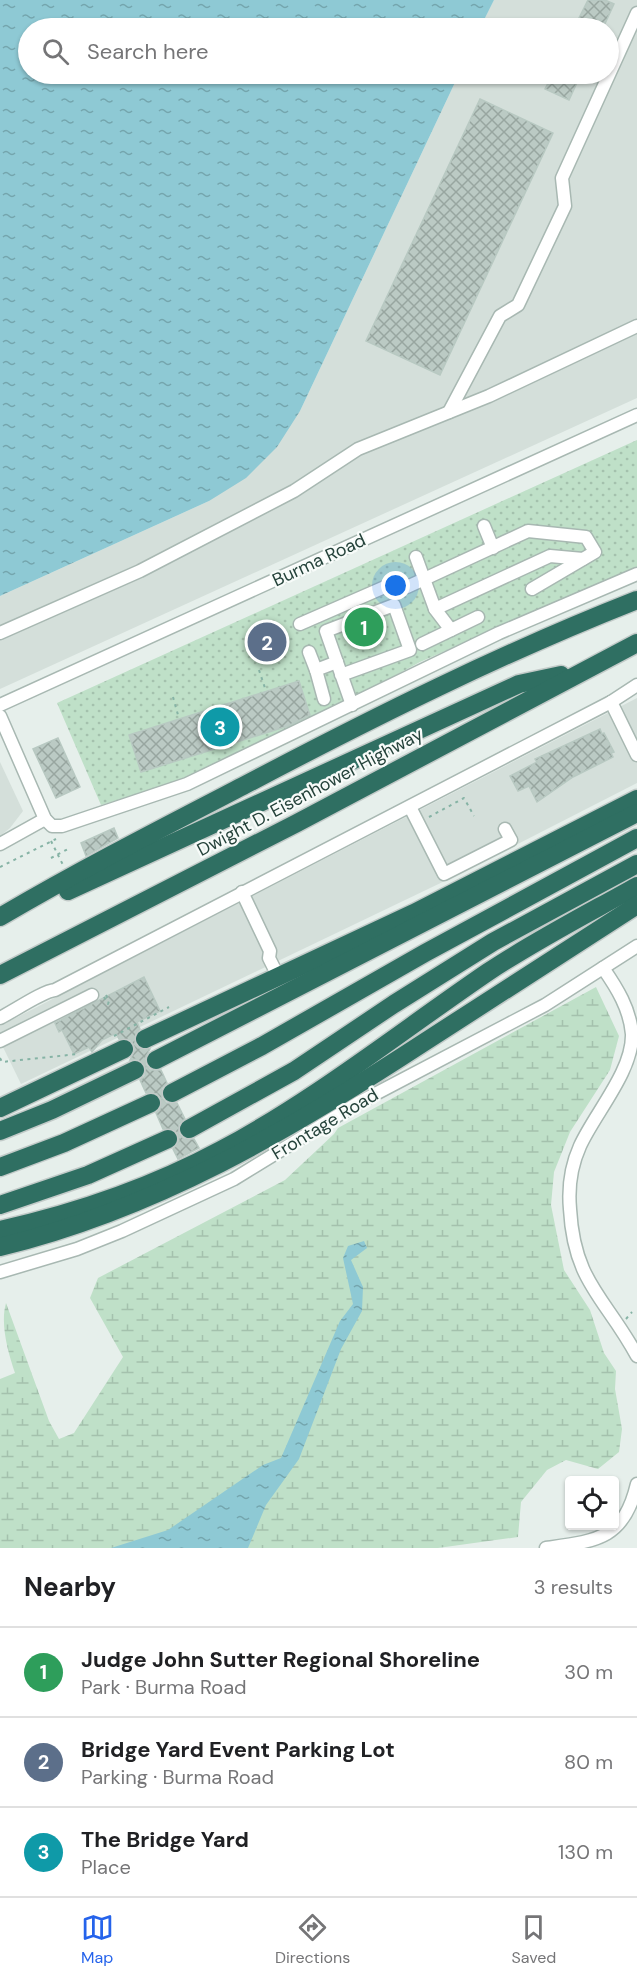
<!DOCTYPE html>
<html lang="en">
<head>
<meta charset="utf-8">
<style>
	body { margin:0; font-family:"DM Sans",sans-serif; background:#f6f6f6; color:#202124 }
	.controls { position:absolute; right:18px; bottom:18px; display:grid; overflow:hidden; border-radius:6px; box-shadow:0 2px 4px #0004 }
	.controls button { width:54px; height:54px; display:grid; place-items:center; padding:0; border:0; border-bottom:2px solid #e0e0e0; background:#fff; color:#202124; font:30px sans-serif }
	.you { position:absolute; left:396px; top:586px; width:21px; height:21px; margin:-15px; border:4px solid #fff; border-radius:50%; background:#1a73e8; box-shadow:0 0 0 9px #1a73e833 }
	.badge { display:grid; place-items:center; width:39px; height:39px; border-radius:50%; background:#2563eb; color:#fff; font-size:20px; font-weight:700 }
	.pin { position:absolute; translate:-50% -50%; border:3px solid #fff; box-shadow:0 2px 6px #0006 }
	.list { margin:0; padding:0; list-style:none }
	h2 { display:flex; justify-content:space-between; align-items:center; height:78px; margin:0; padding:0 24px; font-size:26px }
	h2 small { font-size:20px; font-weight:400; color:#757577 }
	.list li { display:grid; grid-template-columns:39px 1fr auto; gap:18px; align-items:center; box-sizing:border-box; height:90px; padding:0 24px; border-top:2px solid #e0e0e0 }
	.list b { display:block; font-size:22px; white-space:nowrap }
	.list p { margin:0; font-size:20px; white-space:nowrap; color:#757577 }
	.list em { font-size:20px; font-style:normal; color:#757577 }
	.icon { flex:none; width:33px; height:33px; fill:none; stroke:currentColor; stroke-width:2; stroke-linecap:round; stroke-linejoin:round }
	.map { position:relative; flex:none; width:637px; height:1548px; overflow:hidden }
	.search { position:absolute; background:#fff; box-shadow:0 2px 4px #0004; left:18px; right:18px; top:18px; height:66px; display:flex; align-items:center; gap:15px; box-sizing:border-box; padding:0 21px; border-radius:33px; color:#757577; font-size:22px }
	.sheet { height:348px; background:#fff }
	nav { display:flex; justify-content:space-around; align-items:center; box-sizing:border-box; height:84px; border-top:2px solid #e0e0e0; background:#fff; font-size:16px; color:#757577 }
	nav a { display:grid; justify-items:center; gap:3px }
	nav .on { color:#2563eb }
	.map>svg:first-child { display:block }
	.built { fill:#d4dfda }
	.wetland { fill:url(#wetland-marsh) }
	.park { fill:url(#park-dots) }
	.water { fill:url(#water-ripples) }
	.building { fill:url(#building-cross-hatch); stroke:#b8c9c2; stroke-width:1.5 }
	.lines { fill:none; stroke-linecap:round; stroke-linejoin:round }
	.minor-casing { stroke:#a8b8b2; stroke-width:15 }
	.highway-casing { stroke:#c2cac8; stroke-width:21 }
	.path { stroke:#86b3a5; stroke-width:2; stroke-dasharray:3 4.5; stroke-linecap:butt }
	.minor { stroke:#fff; stroke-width:12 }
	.highway { stroke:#2f6f62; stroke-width:18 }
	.labels { text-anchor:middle; stroke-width:4.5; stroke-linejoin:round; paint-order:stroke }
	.street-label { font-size:18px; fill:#24423a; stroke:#f7fbf9 }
</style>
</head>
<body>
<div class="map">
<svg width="637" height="1548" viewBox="0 0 637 1548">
	<defs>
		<pattern id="wetland-marsh" width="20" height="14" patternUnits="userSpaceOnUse" patternTransform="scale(1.5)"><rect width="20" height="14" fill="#bfe0c8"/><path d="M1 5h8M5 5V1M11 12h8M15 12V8" fill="none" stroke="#a4c1ad"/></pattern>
		<pattern id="park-dots" width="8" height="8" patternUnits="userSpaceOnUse" patternTransform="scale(1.5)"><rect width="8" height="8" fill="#bfe0c8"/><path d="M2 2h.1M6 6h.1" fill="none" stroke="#a4c1ad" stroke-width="1.8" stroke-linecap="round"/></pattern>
		<pattern id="water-ripples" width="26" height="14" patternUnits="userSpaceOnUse" patternTransform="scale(1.5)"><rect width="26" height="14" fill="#8ec9d4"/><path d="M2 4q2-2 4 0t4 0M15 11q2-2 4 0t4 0" fill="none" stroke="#74a5ad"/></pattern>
		<pattern id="building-cross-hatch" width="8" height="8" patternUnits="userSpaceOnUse" patternTransform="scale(1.5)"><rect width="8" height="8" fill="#bbcac4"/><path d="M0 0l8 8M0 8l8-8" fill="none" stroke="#98a6a0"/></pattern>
	</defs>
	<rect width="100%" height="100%" fill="#e6efeb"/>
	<g class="built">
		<polygon points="494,0 637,0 637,398 0,689 0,596 209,501 300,411 459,74 608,74 608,28 480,28"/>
		<polygon points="637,698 637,783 451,878 21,1084 0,1041 0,1026"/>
		<polygon points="0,762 23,811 10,828 0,836"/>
	</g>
	<path class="wetland" d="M596,987L619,1036L610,1070L570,1132L554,1172L551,1205L564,1270L590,1310L604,1353L616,1371L615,1389L622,1429L619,1452L598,1469L566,1460L547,1470L521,1502L518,1537L438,1548H0V1379L15,1373C8,1352 0,1324 6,1303L49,1421L59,1439L74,1433L123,1357L90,1298L98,1278L285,1180L334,1134L338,1128Z"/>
	<polygon class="park" points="637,440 637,567 420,662 332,710 184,780 101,805 57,703"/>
	<g class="water">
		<polygon points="0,0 494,0 480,28 28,28 28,74 459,74 300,411 277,447 246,478 209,501 0,596"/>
		<polygon points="364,1241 367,1248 351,1260 363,1287 362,1311 341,1349 299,1459 266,1505 248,1548 111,1548 168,1530 263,1465 281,1458 340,1321 353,1304 343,1258 348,1246"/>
	</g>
	<g class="building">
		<polygon points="588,0 605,0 614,4 603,28 574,28"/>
		<polygon points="553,74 581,74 569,100 545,89"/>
		<polygon points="480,99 553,133 440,375 366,341"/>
		<polygon points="299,681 310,715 288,726 141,772 129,735"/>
		<polygon points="600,729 602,734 604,733 614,752 611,753 613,757 573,777 537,802 529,786 518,791 510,776 537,762 535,759"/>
		<polygon points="58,738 80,787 56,798 33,749"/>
		<polygon points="114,828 118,838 86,856 81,843"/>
		<polygon points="144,977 160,1011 137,1022 140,1029 136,1033 135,1043 139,1048 150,1049 145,1059 146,1065 150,1070 161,1070 167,1083 162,1088 162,1098 166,1103 177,1103 185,1119 179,1124 179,1134 184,1139 194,1139 199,1148 178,1159 173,1149 179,1141 178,1135 174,1130 163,1129 156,1113 160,1109 161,1099 157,1094 146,1093 140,1080 145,1076 145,1066 136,1059 130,1060 135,1049 131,1040 119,1039 116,1033 102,1040 92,1052 89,1047 74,1054 62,1030 59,1032 55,1023"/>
	</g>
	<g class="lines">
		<defs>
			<g id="minor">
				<polyline points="449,412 500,316 518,305 565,206 562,178 637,13"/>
				<polyline points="484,526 493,548"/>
				<polyline points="416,557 435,609 550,556 583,559"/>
				<polyline points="435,609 451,630"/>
				<polyline points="300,624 387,586 407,587 528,531 586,537 595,552 532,589"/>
				<polyline points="0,633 140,571 294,491 358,449 489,396 637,326"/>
				<polyline points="422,644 478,617"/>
				<polyline points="309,652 316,670"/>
				<polyline points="341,675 410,650 394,605 326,631 352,705"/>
				<polyline points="324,699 316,670 337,662"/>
				<polyline points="611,702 637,755"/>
				<polyline points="0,705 637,415"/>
				<polyline points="0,716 45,819 52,826 62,826 187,784 499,633 637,574"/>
				<polyline points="410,807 444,874 511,840 505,829"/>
				<polyline points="0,844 45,819"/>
				<polyline points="242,892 270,951 269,958 278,976"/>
				<path d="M603,968C617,988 630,1009 632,1034C633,1071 595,1113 580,1146C571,1166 568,1187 570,1209C574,1283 606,1298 637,1356"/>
				<path d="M0,1018C14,1011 43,991 55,990L611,702L637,685"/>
				<polyline points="0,1041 92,995"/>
				<polyline points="0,1272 77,1249 122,1231 234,1179 358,1103 545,1005 637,946"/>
				<path d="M546,1548C597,1541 624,1539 637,1484"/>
			</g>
			<g id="highway">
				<polyline points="68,891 519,684 561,675"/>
				<path d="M0,917C80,870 162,828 243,786C372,718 502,653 637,600"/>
				<polyline points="0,975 297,823 637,643"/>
				<polyline points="145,1039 414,913 637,799"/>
				<polyline points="156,1060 637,813"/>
				<polyline points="172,1093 262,1046 425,953 637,838"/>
				<polyline points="0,1108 124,1049"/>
				<polyline points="189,1129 294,1071 394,1004 493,942 637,864"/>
				<polyline points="0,1131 52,1110 135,1070"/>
				<polyline points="0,1167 64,1143 151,1103"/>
				<polyline points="0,1205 88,1175 168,1139"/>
				<path d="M0,1230C76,1213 152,1187 221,1150C315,1100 400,1032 488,972C536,940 587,914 637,886"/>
				<path d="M0,1247C156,1209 290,1130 423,1043C495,997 566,951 637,905"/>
			</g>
		</defs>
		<use href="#minor" class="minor-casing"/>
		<use href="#highway" class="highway-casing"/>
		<g class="path">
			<polyline points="259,670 265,688"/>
			<polyline points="173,697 178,715"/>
			<polyline points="429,817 464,798 474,816"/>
			<polyline points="51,841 63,865"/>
			<polyline points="51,858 68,849"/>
			<polyline points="0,867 56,839"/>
			<polyline points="106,995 109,1001"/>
			<polyline points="104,997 108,1004 109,1001"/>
			<polyline points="114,1036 169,1007"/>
			<polyline points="0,1058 2,1062 78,1054"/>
			<polyline points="626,1319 632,1312"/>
		</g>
		<use href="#minor" class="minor"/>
		<use href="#highway" class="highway"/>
	</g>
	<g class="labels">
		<g class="street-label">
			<text transform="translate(319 560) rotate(-25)" y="6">Burma Road</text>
			<text transform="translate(310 792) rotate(-28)" y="6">Dwight D. Eisenhower Highway</text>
			<text transform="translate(325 1124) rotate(-31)" y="6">Frontage Road</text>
		</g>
	</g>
</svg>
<div class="controls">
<button><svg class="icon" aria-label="locate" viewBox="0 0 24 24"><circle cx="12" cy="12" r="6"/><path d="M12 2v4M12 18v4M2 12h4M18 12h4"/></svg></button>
</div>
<div class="you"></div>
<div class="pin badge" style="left:364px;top:627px;background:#2e9e5b">1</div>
<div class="pin badge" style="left:267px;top:642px;background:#5c6f8a">2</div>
<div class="pin badge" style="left:220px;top:727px;background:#0f9aa8">3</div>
<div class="search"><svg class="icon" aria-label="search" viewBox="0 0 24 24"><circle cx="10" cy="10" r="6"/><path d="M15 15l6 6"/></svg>Search here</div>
</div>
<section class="sheet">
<h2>Nearby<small>3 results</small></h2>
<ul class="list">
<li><span class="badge" style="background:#2e9e5b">1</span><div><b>Judge John Sutter Regional Shoreline</b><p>Park · Burma Road</p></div><em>30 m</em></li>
<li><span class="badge" style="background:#5c6f8a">2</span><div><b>Bridge Yard Event Parking Lot</b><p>Parking · Burma Road</p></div><em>80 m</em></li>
<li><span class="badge" style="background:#0f9aa8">3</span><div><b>The Bridge Yard</b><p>Place</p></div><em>130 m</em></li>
</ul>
</section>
<nav>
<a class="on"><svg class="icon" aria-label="map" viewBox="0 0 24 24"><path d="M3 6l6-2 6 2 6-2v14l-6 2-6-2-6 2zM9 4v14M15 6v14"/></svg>Map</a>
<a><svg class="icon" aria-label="directions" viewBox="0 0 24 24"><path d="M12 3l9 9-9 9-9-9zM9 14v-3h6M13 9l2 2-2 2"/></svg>Directions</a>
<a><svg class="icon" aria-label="saved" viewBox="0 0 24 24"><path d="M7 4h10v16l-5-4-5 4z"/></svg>Saved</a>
</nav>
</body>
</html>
